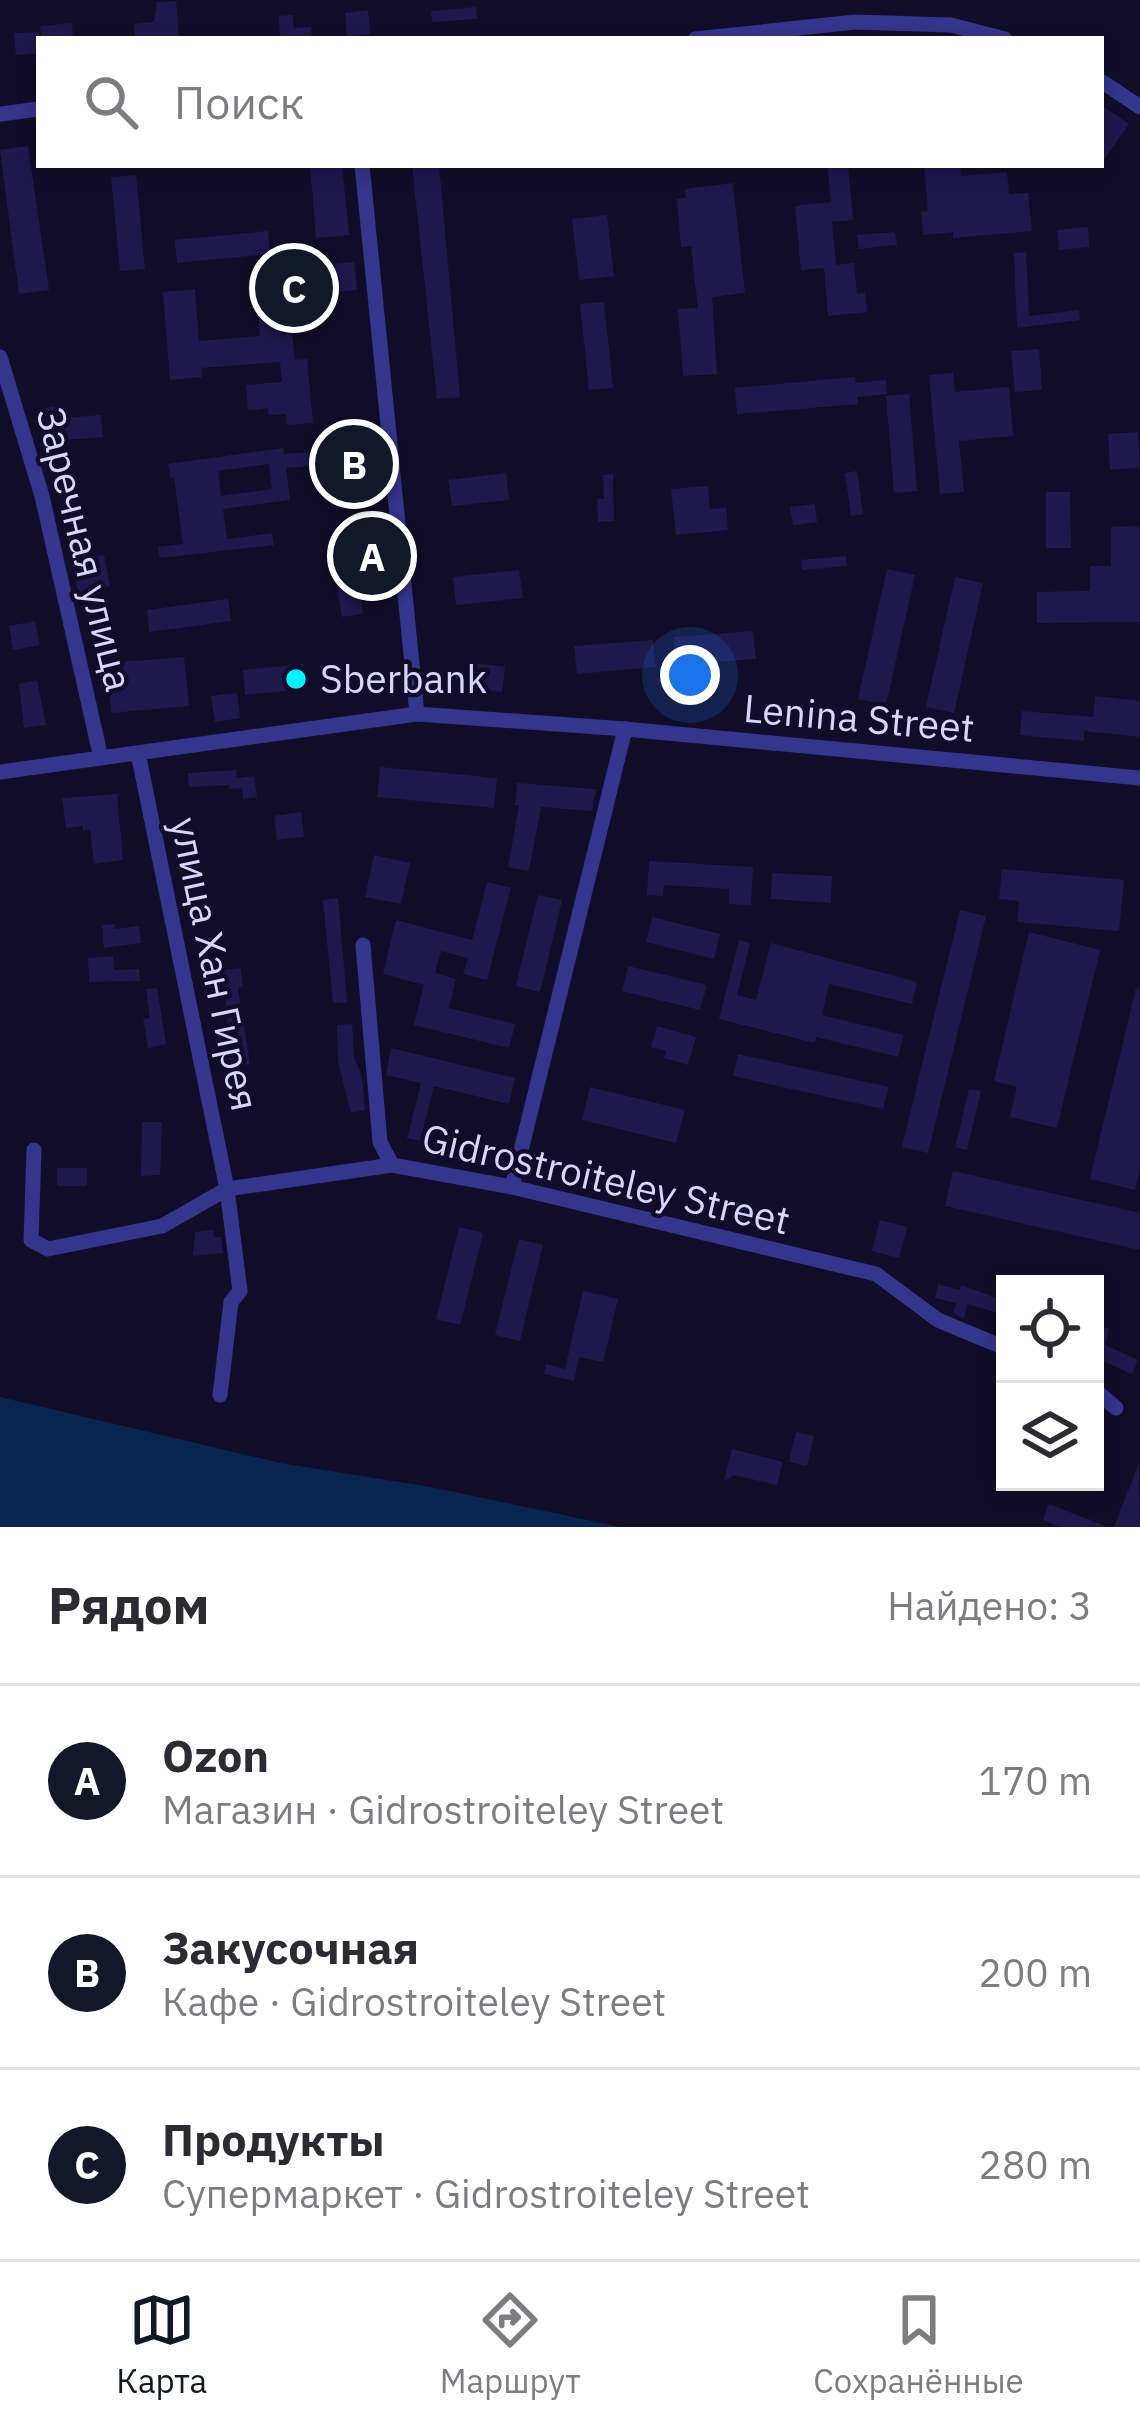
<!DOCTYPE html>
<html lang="ru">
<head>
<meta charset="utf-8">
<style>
	body { margin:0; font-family:"IBM Plex Sans",sans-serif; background:#f7f7f7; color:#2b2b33 }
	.controls { position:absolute; right:36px; bottom:36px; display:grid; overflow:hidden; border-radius:0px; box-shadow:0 6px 18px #0003 }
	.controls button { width:108px; height:108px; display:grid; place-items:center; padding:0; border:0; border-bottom:3px solid #e1e1e2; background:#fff; color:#2b2b33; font:60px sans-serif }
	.you { position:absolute; left:690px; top:675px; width:42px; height:42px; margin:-30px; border:9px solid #fff; border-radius:50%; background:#1a73e8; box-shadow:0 0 0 18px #1a73e833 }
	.badge { display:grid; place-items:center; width:78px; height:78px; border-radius:50%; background:#111827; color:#fff; font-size:39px; font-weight:700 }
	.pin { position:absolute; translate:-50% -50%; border:6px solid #fff; box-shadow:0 3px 12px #0006 }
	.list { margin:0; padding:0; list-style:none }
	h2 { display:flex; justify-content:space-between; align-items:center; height:156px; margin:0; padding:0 48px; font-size:51px }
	h2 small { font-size:39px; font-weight:400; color:#7c7c81 }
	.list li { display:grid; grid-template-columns:78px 1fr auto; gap:36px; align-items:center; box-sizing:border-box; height:192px; padding:0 48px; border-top:3px solid #e1e1e2 }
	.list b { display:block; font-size:45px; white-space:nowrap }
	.list p { margin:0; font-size:39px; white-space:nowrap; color:#7c7c81 }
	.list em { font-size:39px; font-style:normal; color:#7c7c81 }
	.icon { flex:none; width:66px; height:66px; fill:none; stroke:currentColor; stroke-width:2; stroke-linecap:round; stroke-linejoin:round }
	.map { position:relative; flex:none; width:1140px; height:1527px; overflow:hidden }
	.search { position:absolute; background:#fff; box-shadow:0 6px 18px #0003; left:36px; right:36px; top:36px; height:132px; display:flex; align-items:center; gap:30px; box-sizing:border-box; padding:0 42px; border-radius:0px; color:#7c7c81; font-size:45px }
	.sheet { height:732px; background:#fff }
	nav { display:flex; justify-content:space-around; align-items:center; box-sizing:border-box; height:168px; border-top:3px solid #e1e1e2; background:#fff; font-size:33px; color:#7c7c81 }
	nav a { display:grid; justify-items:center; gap:6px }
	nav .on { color:#111827 }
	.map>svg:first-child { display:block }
	.water { fill:#07254e }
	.building { fill:#1f184c; fill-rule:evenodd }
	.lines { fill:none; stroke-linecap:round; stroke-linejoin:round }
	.minor { stroke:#34358c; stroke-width:15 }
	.poi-dot { fill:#01f3ff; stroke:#110d29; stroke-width:4.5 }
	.labels { text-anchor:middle; stroke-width:9; stroke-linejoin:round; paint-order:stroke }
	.street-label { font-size:39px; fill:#d8d5ff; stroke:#110d29 }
	.poi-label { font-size:39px; fill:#d8d5ff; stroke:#110d29; text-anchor:start }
</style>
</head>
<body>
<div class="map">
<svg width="1140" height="1527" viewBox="0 0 1140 1527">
	<rect width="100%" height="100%" fill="#110d29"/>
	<polygon class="water" points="0,1397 280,1463 431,1487 620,1527 0,1527"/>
	<g class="building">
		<polygon points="176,1 179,39 135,39 134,24 154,22 157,2"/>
		<polygon points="476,7 477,19 432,22 431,11"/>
		<polygon points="368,10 370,34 347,37 345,13"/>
		<polygon points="293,15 294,28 311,27 312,39 280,39 279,16"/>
		<polygon points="72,23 73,39 41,39 40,26"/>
		<polygon points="39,32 39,54 16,55 14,33"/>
		<polygon points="1101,105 1129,124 1101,164"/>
		<polygon points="28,146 49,290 19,294 0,150"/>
		<polygon points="310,165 342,165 349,235 316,238"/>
		<polygon points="412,165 439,165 460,397 437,399"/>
		<polygon points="827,165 848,165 853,220 832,222 836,265 854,263 857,294 865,293 867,312 828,316 824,268 801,270 795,206 831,202"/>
		<polygon points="924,165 960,165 961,176 1007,172 1009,194 1028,193 1032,231 953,238 953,232 923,235 921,212 928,211"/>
		<polygon points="136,175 145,269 120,271 111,177"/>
		<polygon points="733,183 745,293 712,297 717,374 683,376 678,309 698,308 691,246 681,247 677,199 686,198 685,189"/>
		<polygon points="607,215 614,276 579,280 572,219"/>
		<polygon points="1088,227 1089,247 1059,250 1057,230"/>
		<polygon points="268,231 270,254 177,263 175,240"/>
		<polygon points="895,232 897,245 859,249 857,235"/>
		<polygon points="1026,252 1029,316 1079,310 1080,320 1017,328 1014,253"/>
		<polygon points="354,262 357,290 279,297 281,334 292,333 295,360 307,359 313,423 287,425 286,414 269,415 268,408 248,410 246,385 282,382 280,362 201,368 202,377 170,380 163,292 195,289 199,341 260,336 258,311 268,310 265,279 299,275 300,283 335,279 333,264"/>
		<polygon points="604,302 613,388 589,390 580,304"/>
		<polygon points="1039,349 1042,390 1015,392 1011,351"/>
		<polygon points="953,373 955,392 1009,387 1013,436 959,441 964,492 940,494 929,375"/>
		<polygon points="855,377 856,383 886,380 887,394 857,397 858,404 737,414 735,388"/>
		<polygon points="909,394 917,491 894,493 886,396"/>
		<polygon points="61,406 63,418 101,415 103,437 65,440 67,460 47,462 44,408"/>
		<polygon points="1138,432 1140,467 1110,470 1108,434"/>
		<path d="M283,448L284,454L312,452L313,466L286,468L290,500L223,509L227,539L272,533L274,545L160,558L158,547L183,544L174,477L170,478L168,464ZM269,464L272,489L221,496L218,471Z"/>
		<polygon points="366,454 367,471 362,471 366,502 345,504 340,456"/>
		<polygon points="857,471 863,514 851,516 845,473"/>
		<polygon points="506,473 509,500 452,506 448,480"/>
		<polygon points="613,474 614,521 598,522 597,499 604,499 603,475"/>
		<polygon points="708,486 710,509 726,508 728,530 676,535 671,489"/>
		<polygon points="1046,492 1070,492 1071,548 1046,548"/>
		<polygon points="815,504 817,522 793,525 790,507"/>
		<polygon points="371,521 375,561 356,563 352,523"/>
		<polygon points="1140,526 1140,622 1037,623 1037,592 1090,591 1090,566 1111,566 1111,527"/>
		<polygon points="104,555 110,586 78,593 72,562"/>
		<polygon points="846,556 847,566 802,570 801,560"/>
		<polygon points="887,569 915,575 886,705 858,699"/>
		<polygon points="519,570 523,598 456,605 453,577"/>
		<polygon points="955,577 983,583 954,713 926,707"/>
		<polygon points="358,578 363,614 342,617 336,581"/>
		<polygon points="228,599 231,621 149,632 147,610"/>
		<polygon points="35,621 40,645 13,650 9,626"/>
		<polygon points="753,631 756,659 676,665 674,637"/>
		<polygon points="653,640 656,667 577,674 574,646"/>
		<polygon points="184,657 189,706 111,713 107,663"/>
		<polygon points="476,663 505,667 502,692 473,688"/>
		<polygon points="303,664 306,689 245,695 243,670"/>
		<polygon points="37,680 46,725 24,728 19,684"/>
		<polygon points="237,693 240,718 215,722 211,696"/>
		<polygon points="1095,696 1140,701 1140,737 1084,731 1084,741 1020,735 1022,711 1093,717"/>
		<polygon points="380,767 497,778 494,808 377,797"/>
		<polygon points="236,770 237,778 254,776 257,797 243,799 242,788 229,789 229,785 189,787 188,773"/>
		<polygon points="517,783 596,789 592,811 541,807 529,871 508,867 519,805 515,805"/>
		<polygon points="117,794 123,860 94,864 90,830 83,831 83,826 66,828 62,798"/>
		<polygon points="301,812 304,837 277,840 274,816"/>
		<polygon points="374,855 410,863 401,904 365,897"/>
		<polygon points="649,861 753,867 751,905 729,904 729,889 664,885 663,896 647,895"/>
		<polygon points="1002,869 1124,880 1119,931 1017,922 1019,901 999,899"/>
		<polygon points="772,873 832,876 831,903 771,899"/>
		<polygon points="487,882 511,888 487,980 463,974 468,958 441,951 435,973 456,979 449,1008 515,1024 509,1048 414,1025 424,985 383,974 396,920 472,940"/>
		<polygon points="538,895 562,900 540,992 516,986"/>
		<polygon points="338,898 347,1002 333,1003 323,900"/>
		<polygon points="960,910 986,916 928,1153 902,1147"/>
		<polygon points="652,917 720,934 714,959 646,942"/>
		<polygon points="115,924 115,929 139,926 141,943 104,948 102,925"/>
		<polygon points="1029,932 1100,950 1057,1128 1010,1117 1017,1087 994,1081"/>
		<polygon points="739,940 750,943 737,995 756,1000 771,943 917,982 912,1004 829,984 822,1015 904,1035 898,1057 816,1037 815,1043 719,1019"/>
		<polygon points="113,956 114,970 139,969 140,981 89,982 88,958"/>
		<polygon points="628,966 707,985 700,1010 622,991"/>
		<polygon points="241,968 243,987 238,988 250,1064 230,1067 224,1030 228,1030 223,970"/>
		<polygon points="157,988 166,1044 148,1048 143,1019 150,1018 146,989"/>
		<polygon points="1136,988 1140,989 1140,1169 1135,1190 1090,1179"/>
		<polygon points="352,1024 354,1058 362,1076 365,1110 351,1113 338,1061 337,1025"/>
		<polygon points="657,1026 696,1037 688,1065 664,1058 666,1051 651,1047"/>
		<polygon points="391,1048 515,1078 509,1104 434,1086 420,1141 407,1138 421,1083 386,1075"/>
		<polygon points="738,1054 889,1087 883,1109 733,1076"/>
		<polygon points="590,1087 685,1110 676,1143 582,1120"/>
		<polygon points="969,1089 981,1091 967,1150 955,1147"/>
		<polygon points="142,1122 162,1122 160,1175 141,1176"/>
		<rect x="57" y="1168" width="30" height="18"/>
		<polygon points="953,1171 1140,1213 1140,1250 945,1206"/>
		<polygon points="880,1220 907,1227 899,1258 872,1251"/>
		<polygon points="459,1227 483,1233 460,1325 436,1319"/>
		<polygon points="213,1230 214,1237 221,1237 223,1253 193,1256 195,1232"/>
		<polygon points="519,1239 543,1245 520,1341 495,1335"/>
		<polygon points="938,1284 960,1290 961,1285 1005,1301 1005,1315 967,1304 964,1318 953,1313 956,1303 935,1298"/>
		<polygon points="583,1291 618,1299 603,1362 579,1357 574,1381 544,1374 546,1364 565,1369"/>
		<polygon points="1097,1325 1109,1329 1105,1345 1138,1360 1132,1374 1100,1360 1095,1368"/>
		<polygon points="796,1432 814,1436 807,1466 789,1462"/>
		<polygon points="732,1449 783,1462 777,1485 734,1475 724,1481"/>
		<polygon points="1139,1463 1140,1527 1114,1527"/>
		<polygon points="1049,1504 1105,1526 1105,1527 1060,1527 1043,1520"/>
	</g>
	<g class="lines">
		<g class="minor">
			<polyline points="695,39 855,22 951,25 1005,39"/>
			<polyline points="1101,81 1140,107"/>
			<polyline points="0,114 39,109"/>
			<polyline points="362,165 417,714"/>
			<polyline points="0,357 42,496 101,758"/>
			<polyline points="138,753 227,1189 240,1291 231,1302 220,1395"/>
			<polyline points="0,772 417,714 625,729 1140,778"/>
			<polyline points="363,945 380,1142 392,1165"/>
			<polyline points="34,1150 31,1240 48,1249 162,1226 227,1189 392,1165 512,1187 876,1274 938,1320 1005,1348"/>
			<polyline points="512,1187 625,729"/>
			<polyline points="1095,1390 1116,1408"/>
		</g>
	</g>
	<circle class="poi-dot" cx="296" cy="679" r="12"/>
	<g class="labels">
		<g class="street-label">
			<text transform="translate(85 549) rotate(76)" y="14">Заречная улица</text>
			<text transform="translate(859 718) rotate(5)" y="14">Lenina Street</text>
			<text transform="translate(215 964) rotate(78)" y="14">улица Хан Гирея</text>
			<text transform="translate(606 1179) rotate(13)" y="14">Gidrostroiteley Street</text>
		</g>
		<g class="poi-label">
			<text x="320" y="693">Sberbank</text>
		</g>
	</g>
</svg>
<div class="controls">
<button><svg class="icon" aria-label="locate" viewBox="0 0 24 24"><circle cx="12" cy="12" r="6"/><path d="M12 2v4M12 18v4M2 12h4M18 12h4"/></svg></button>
<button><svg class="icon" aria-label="layers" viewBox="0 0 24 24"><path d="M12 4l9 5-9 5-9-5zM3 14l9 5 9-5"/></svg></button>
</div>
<div class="you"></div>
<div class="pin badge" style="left:372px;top:556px">A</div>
<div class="pin badge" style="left:354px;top:464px">B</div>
<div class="pin badge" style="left:294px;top:288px">C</div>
<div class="search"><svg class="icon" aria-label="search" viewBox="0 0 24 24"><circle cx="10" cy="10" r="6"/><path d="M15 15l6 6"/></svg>Поиск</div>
</div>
<section class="sheet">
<h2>Рядом<small>Найдено: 3</small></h2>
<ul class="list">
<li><span class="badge">A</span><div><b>Ozon</b><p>Магазин · Gidrostroiteley Street</p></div><em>170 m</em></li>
<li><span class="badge">B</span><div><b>Закусочная</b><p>Кафе · Gidrostroiteley Street</p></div><em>200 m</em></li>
<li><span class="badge">C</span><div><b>Продукты</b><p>Супермаркет · Gidrostroiteley Street</p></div><em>280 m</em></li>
</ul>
</section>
<nav>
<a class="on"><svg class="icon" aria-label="map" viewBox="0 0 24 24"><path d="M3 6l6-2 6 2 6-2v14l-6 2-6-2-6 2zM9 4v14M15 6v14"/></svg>Карта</a>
<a><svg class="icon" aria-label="directions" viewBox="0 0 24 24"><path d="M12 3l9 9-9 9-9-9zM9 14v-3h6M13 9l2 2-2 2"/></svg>Маршрут</a>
<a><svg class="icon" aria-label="saved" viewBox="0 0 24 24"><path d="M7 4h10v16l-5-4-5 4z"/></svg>Сохранённые</a>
</nav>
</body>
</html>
